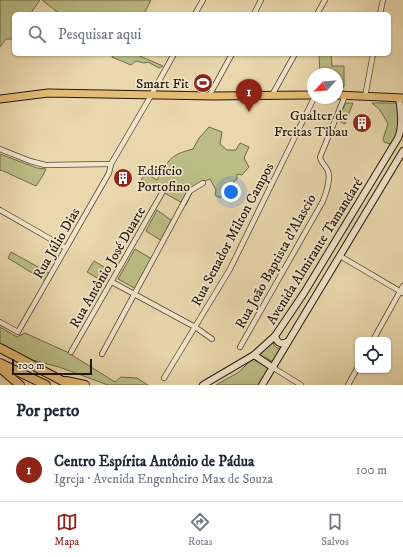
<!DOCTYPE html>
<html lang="pt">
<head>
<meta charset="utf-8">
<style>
	body { margin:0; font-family:"IM FELL DW Pica",serif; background:#f6f6f7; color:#1f2937 }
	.controls { position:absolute; right:12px; bottom:12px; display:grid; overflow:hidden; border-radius:6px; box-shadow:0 1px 3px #0004 }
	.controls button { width:36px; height:36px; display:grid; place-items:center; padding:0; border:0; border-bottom:1px solid #e0e1e3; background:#fff; color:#1f2937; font:20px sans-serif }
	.compass { position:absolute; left:307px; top:68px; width:36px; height:36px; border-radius:50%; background:#fff; box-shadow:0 1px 3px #0004; rotate:244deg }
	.scale { position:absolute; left:12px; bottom:10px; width:80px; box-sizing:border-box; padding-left:4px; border:2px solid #21170c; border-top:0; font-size:11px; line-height:14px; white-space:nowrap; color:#21170c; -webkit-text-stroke:3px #f1e5ca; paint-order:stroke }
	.you { position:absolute; left:231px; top:192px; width:14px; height:14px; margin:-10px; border:3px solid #fff; border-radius:50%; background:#1a73e8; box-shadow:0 0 0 6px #1a73e833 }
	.badge { display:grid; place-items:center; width:26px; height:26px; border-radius:50%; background:#8f2418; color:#fff; font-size:13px; font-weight:700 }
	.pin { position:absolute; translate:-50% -33px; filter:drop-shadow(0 1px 2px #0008) }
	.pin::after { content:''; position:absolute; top:21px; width:14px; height:12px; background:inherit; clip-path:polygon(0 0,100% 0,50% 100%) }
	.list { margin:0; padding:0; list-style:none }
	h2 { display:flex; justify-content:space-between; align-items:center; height:52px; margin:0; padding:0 16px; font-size:17px }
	h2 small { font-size:13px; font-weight:400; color:#747a83 }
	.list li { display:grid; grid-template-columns:26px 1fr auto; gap:12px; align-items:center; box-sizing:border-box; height:64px; padding:0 16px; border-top:1px solid #e0e1e3 }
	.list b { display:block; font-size:15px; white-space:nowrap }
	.list p { margin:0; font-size:13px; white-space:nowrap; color:#747a83 }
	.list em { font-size:13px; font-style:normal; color:#747a83 }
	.icon { flex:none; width:22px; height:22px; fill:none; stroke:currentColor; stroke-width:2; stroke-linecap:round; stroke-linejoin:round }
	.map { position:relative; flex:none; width:403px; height:385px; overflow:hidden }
	.search { position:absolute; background:#fff; box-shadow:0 1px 3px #0004; left:12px; right:12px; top:12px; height:44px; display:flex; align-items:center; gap:10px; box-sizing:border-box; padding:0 14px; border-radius:6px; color:#747a83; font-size:15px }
	.sheet { height:116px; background:#fff }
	nav { display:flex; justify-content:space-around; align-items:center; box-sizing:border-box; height:56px; border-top:1px solid #e0e1e3; background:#fff; font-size:11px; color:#747a83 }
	nav a { display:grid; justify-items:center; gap:2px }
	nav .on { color:#8f2418 }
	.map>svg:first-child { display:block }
	.green { fill:#bcbd86; stroke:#6e6a49 }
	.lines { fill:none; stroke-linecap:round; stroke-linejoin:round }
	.street-casing { stroke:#534734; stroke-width:6 }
	.secondary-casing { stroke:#21170c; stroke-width:8 }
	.primary-casing { stroke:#21170c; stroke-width:9 }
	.highway-casing { stroke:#21170c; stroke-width:10 }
	.street { stroke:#f1e5ca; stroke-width:4.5 }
	.secondary { stroke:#f1e5ca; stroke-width:6 }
	.primary { stroke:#e5bc76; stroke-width:7 }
	.highway { stroke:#e5bc76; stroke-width:8 }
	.labels { text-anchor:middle; stroke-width:3.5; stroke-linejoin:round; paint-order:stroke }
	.poi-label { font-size:14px; fill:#21170c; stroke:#f1e5ca; text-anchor:end }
	.street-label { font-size:14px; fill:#21170c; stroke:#f1e5ca }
</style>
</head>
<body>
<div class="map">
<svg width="403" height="385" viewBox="0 0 403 385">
	<rect width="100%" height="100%" fill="#ead7ad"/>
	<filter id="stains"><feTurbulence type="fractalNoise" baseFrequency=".005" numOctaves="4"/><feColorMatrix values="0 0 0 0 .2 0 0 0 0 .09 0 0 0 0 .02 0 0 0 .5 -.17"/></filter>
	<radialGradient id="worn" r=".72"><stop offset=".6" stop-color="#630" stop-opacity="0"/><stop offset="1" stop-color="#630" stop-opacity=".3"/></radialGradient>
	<g class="green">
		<polygon points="0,0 40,0 30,14 14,14 14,35 11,39 6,39 0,47"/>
		<polygon points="42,0 151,0 144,14 60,14"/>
		<polygon points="113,54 135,54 163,66 159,68 148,62 144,63 136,61 131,65 112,57"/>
		<polygon points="319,54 331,54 332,66 344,66 344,87 337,86 337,74 320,74"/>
		<polygon points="346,103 353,103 345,124 337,120"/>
		<path d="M372,103H397C399,117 402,134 390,144L384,142L383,139L388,124L380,110Z"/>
		<path d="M209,127L222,132L220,144L227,150H236L240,143L249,147L244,158L249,167L242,175L237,174V179L227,188L220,198L215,195L216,190L210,179C194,185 193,190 186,205L141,180L145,173L157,180C169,160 169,155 193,149L199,138Z"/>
		<polygon points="0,154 37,168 46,169 42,177 36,186 1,170 0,171"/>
		<polygon points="157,210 171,220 162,241 146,231"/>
		<polygon points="135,249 152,259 136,289 118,279"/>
		<polygon points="11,252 49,273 45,281 8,258"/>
		<polygon points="94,261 111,271 104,282 87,272"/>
		<polygon points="0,327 17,337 25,333 67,352 115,382 121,377 137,378 148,385 108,385 59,367 28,359 0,344"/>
		<polygon points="273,342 274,345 277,348 280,348 273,362 259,354"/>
		<polygon points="252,359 255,360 268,368 268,371 260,385 216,385 239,372"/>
	</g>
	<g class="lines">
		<defs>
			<g id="street">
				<polyline points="195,14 203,0"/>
				<polyline points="254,14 261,0"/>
				<polyline points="317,14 325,0"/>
				<polyline points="380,14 383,0"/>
				<polyline points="272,95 295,54"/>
				<polyline points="209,96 232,54"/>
				<polyline points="365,97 373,54"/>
				<polyline points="0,149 30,161 45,165 111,164 149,99 174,54"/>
				<polyline points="0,210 66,248"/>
				<polyline points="340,256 403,293"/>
				<polyline points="112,282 195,327 212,339"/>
				<polyline points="0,322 18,332 109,173 111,164"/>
				<polyline points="373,340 403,286"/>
				<path d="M240,347L323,201C326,193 331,180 328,171C326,166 321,163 320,157L345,96"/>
				<polyline points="71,352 162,193"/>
				<polyline points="102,354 190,191 203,183"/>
				<polyline points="272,367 301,385"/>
				<polyline points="164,378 230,269 314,98"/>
				<polyline points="348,385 358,367"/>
			</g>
			<g id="secondary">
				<path d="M275,336C277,343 281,345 287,342"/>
				<polyline points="254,355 272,367"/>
				<path d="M203,385L254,355L275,336L304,293L398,138C403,126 401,111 399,98"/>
				<polyline points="262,385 403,151"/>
			</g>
			<g id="primary">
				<polyline points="337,95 403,98"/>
				<polyline points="0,99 48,93 214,96 313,95"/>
			</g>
			<g id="highway">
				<polyline points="0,348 70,385"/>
				<polyline points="0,363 46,385"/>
				<polyline points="0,368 20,385"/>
				<polyline points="66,381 85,385"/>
			</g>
		</defs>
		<use href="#street" class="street-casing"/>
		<use href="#secondary" class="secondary-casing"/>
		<use href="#primary" class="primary-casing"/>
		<use href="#highway" class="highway-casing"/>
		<use href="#street" class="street"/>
		<use href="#secondary" class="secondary"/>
		<use href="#primary" class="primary"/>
		<use href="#highway" class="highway"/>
	</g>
	<defs>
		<symbol id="stadium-disc" viewBox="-11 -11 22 22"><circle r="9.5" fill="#8f2418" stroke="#f1e5ca"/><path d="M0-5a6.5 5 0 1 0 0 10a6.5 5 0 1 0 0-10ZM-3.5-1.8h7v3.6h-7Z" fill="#fff"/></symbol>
		<symbol id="building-disc" viewBox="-11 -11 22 22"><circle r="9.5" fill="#8f2418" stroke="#f1e5ca"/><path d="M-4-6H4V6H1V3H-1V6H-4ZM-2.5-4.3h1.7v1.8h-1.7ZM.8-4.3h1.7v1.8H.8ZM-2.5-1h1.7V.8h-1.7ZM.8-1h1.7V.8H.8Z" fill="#fff"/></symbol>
	</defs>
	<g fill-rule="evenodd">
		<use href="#stadium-disc" x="192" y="72" width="22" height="22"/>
		<use href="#building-disc" x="351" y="112" width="22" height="22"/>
		<use href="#building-disc" x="112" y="167" width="22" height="22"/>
	</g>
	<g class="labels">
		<g class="poi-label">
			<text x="189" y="88">Smart Fit</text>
			<text x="348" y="120">Gualter de<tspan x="348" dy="16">Freitas Tibau</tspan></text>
			<text x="137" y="175" text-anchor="start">Edifício<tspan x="137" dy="16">Portofino</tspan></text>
		</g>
		<g class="street-label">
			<text transform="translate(232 234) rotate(-62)" y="5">Rua Senador Milton Campos</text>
			<text transform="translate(56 243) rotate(-60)" y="5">Rua Júlio Dias</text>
			<text transform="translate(314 251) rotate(-58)" y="5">Avenida Almirante Tamandaré</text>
			<text transform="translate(275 261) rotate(-61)" y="5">Rua João Baptista d'Alascio</text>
			<text transform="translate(107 267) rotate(-60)" y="5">Rua Antônio José Duarte</text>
		</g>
	</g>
	<rect width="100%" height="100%" filter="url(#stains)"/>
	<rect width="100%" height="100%" fill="url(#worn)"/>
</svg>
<div class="controls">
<button><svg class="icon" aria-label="locate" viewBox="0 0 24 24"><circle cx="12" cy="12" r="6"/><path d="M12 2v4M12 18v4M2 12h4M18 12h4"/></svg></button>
</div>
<svg class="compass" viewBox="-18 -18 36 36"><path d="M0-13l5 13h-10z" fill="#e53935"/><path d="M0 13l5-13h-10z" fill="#747a83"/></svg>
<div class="scale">100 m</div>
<div class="you"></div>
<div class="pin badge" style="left:249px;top:112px">1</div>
<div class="search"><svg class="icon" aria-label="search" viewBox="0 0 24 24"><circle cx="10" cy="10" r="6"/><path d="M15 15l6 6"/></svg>Pesquisar aqui</div>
</div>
<section class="sheet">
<h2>Por perto<small></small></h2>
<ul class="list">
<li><span class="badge">1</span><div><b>Centro Espírita Antônio de Pádua</b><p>Igreja · Avenida Engenheiro Max de Souza</p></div><em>100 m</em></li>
</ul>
</section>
<nav>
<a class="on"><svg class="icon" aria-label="map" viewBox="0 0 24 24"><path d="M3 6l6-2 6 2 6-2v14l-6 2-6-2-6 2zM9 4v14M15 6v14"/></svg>Mapa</a>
<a><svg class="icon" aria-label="directions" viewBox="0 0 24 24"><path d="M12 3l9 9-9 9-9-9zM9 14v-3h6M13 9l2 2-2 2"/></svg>Rotas</a>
<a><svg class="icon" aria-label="saved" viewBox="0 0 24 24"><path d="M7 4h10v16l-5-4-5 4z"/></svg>Salvos</a>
</nav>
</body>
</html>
